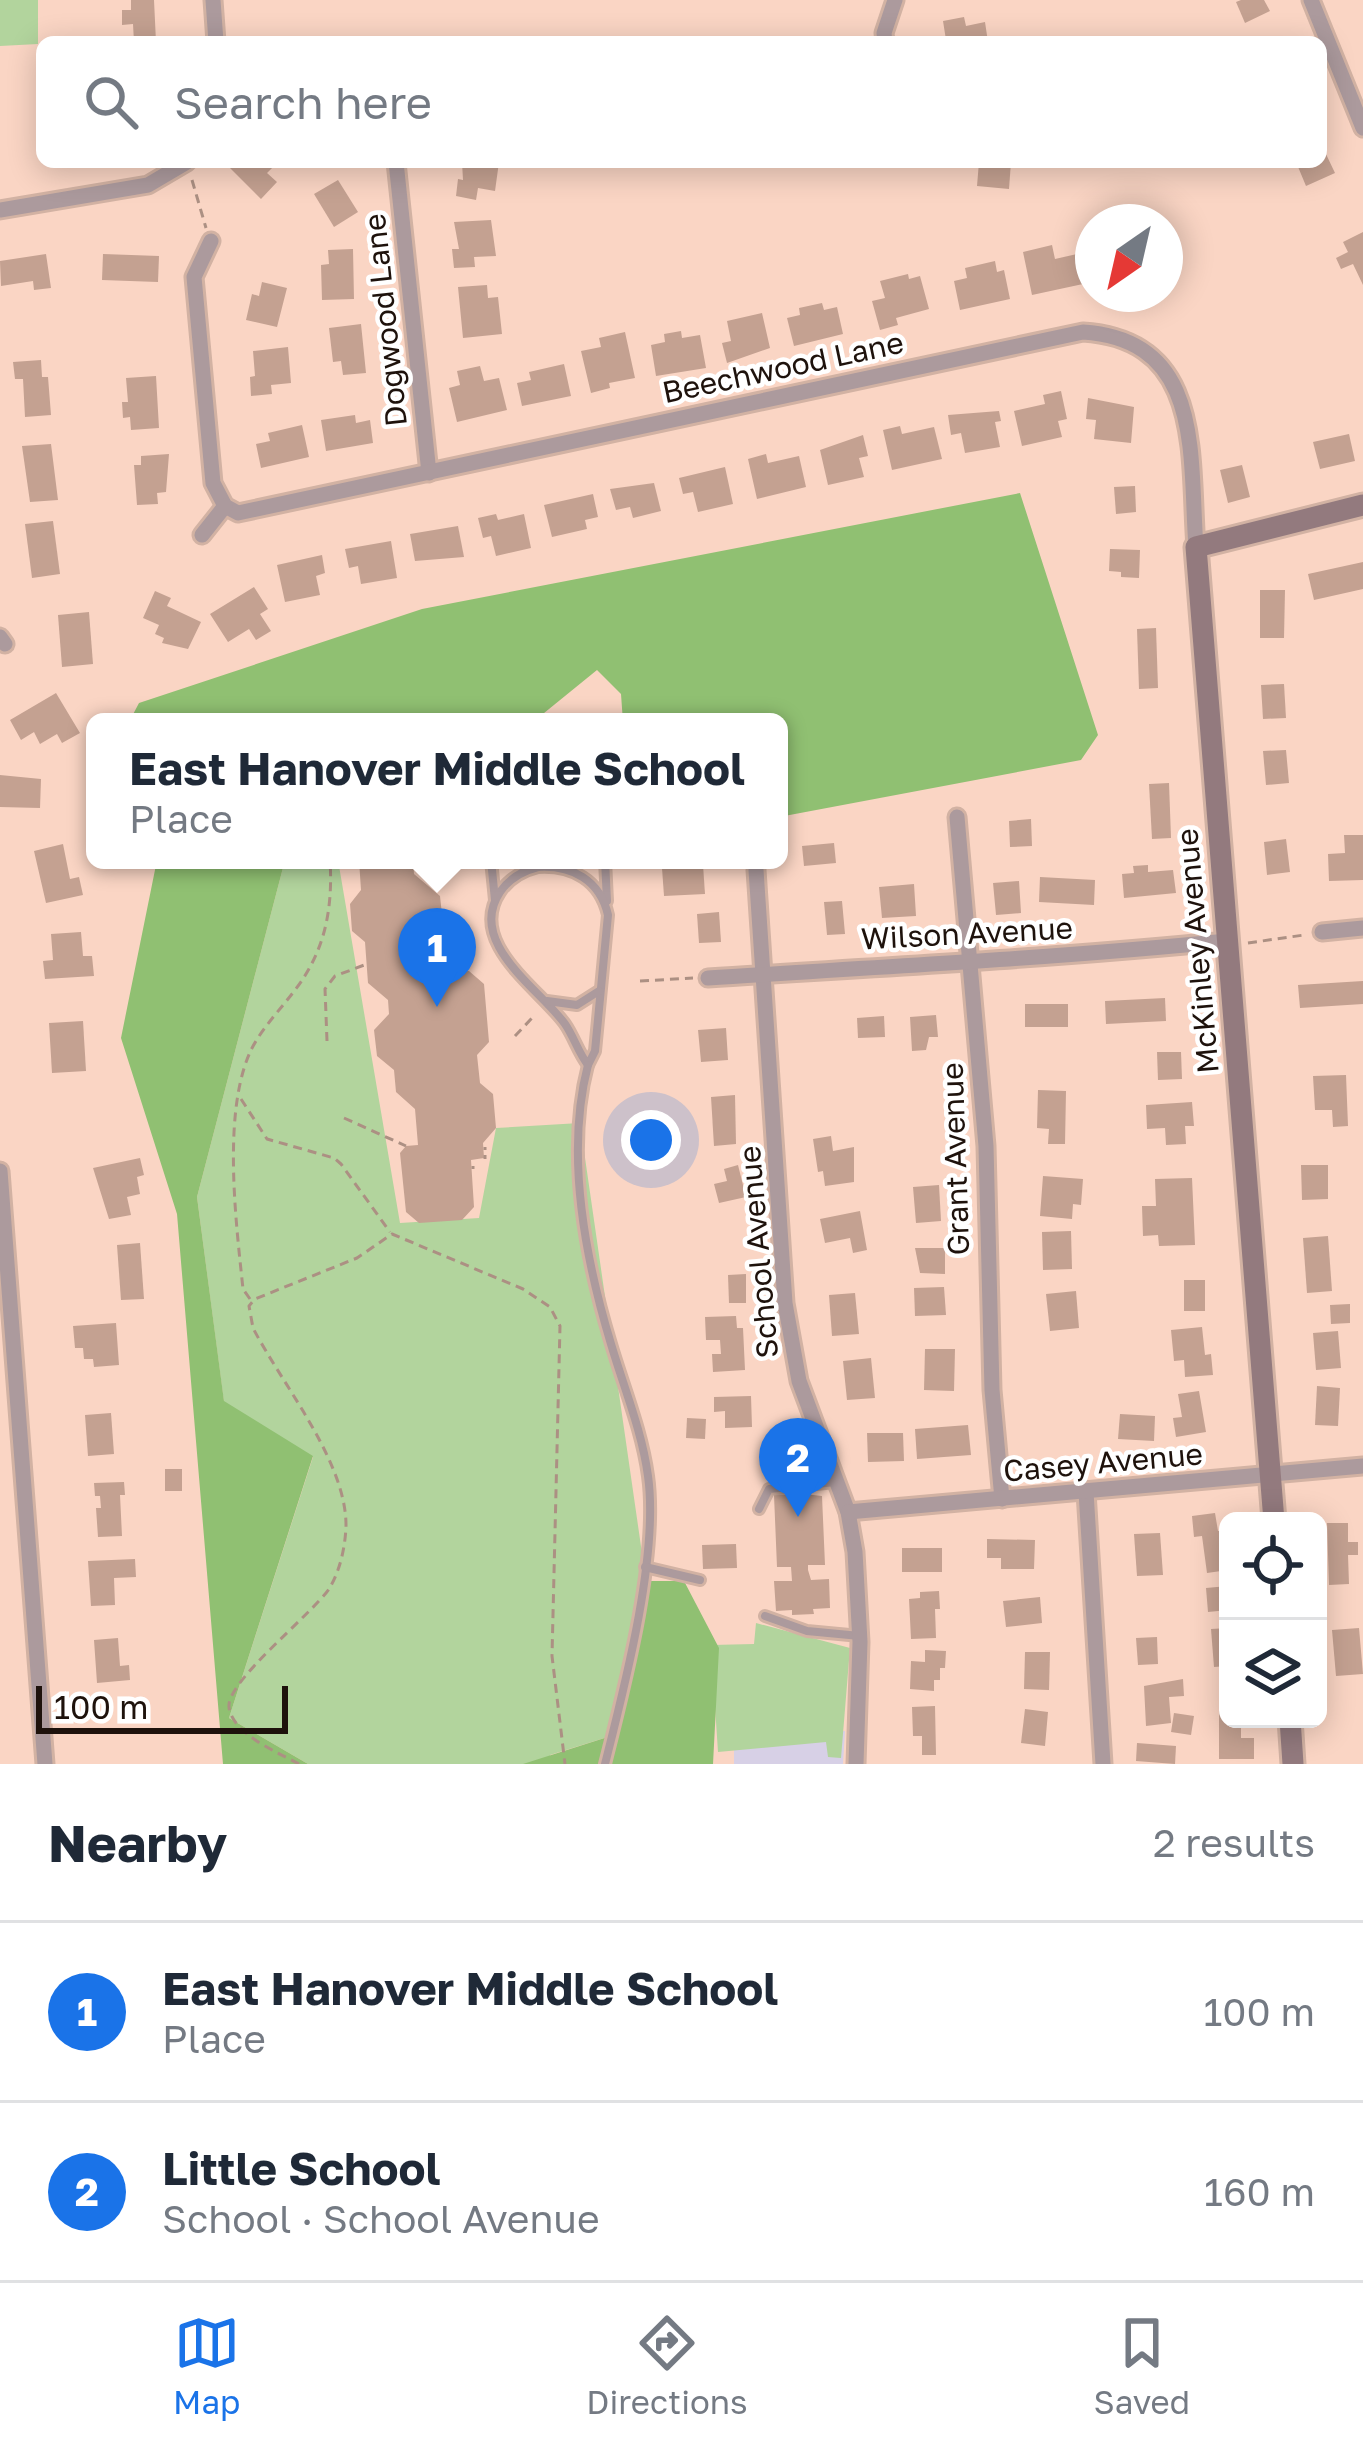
<!DOCTYPE html>
<html lang="en">
<head>
<meta charset="utf-8">
<style>
	body { margin:0; font-family:"Golos Text",sans-serif; background:#f2f2f3; color:#1f2937 }
	.controls { position:absolute; right:36px; bottom:36px; display:grid; overflow:hidden; border-radius:18px; box-shadow:0 6px 30px #0003 }
	.controls button { width:108px; height:108px; display:grid; place-items:center; padding:0; border:0; border-bottom:3px solid #e0e1e3; background:#fff; color:#1f2937; font:60px sans-serif }
	.compass { position:absolute; left:1075px; top:204px; width:108px; height:108px; border-radius:50%; background:#fff; box-shadow:0 6px 30px #0003; rotate:214deg }
	.scale { position:absolute; left:36px; bottom:30px; width:252px; box-sizing:border-box; padding-left:12px; border:6px solid #1e120c; border-top:0; font-size:33px; line-height:42px; white-space:nowrap; color:#1e120c; -webkit-text-stroke:9px #fff; paint-order:stroke }
	.you { position:absolute; left:651px; top:1140px; width:42px; height:42px; margin:-30px; border:9px solid #fff; border-radius:50%; background:#1a73e8; box-shadow:0 0 0 18px #1a73e833 }
	.badge { display:grid; place-items:center; width:78px; height:78px; border-radius:50%; background:#1a73e8; color:#fff; font-size:39px; font-weight:700 }
	.pin { position:absolute; translate:-50% -99px; filter:drop-shadow(0 3px 6px #0008) }
	.pin::after { content:''; position:absolute; top:63px; width:42px; height:36px; background:inherit; clip-path:polygon(0 0,100% 0,50% 100%) }
	.popup { position:absolute; left:86px; top:713px; width:702px; height:156px; box-sizing:border-box; display:grid; place-content:center; border-radius:18px; background:#fff; filter:drop-shadow(0 3px 9px #0005); font-size:39px; white-space:nowrap; color:#747a83 }
	.popup b { font-size:45px; color:#1f2937 }
	.popup::after { content:''; position:absolute; left:50%; top:100%; margin-left:-24px; border:24px solid transparent; border-top-color:#fff }
	.list { margin:0; padding:0; list-style:none }
	h2 { display:flex; justify-content:space-between; align-items:center; height:156px; margin:0; padding:0 48px; font-size:51px }
	h2 small { font-size:39px; font-weight:400; color:#747a83 }
	.list li { display:grid; grid-template-columns:78px 1fr auto; gap:36px; align-items:center; box-sizing:border-box; height:180px; padding:0 48px; border-top:3px solid #e0e1e3 }
	.list b { display:block; font-size:45px; white-space:nowrap }
	.list p { margin:0; font-size:39px; white-space:nowrap; color:#747a83 }
	.list em { font-size:39px; font-style:normal; color:#747a83 }
	.icon { flex:none; width:66px; height:66px; fill:none; stroke:currentColor; stroke-width:2; stroke-linecap:round; stroke-linejoin:round }
	.map { position:relative; flex:none; width:1363px; height:1764px; overflow:hidden }
	.search { position:absolute; background:#fff; box-shadow:0 6px 30px #0003; left:36px; right:36px; top:36px; height:132px; display:flex; align-items:center; gap:30px; box-sizing:border-box; padding:0 42px; border-radius:18px; color:#747a83; font-size:45px }
	.sheet { height:516px; background:#fff }
	nav { display:flex; justify-content:space-around; align-items:center; box-sizing:border-box; height:168px; border-top:3px solid #e0e1e3; background:#fff; font-size:33px; color:#747a83 }
	nav a { display:grid; justify-items:center; gap:6px }
	nav .on { color:#1a73e8 }
	.map>svg:first-child { display:block }
	.commercial { fill:#d7d0e6 }
	.green { fill:#b2d49d }
	.forest { fill:#90c072 }
	.building { fill:#c4a191 }
	.lines { fill:none; stroke-linecap:round; stroke-linejoin:round }
	.lane-casing { stroke:#d2b2a3; stroke-width:14 }
	.street-casing { stroke:#d2b2a3; stroke-width:21 }
	.secondary-casing { stroke:#d2b2a3; stroke-width:27 }
	.path { stroke:#ac9083; stroke-width:3; stroke-dasharray:9 6; stroke-linecap:butt }
	.lane { stroke:#ac9a9d; stroke-width:8 }
	.street { stroke:#ac9a9d; stroke-width:15 }
	.secondary { stroke:#937a7e; stroke-width:21 }
	.labels { text-anchor:middle; stroke-width:9; stroke-linejoin:round; paint-order:stroke }
	.street-label { font-size:30px; fill:#1e120c; stroke:#fff }
</style>
</head>
<body>
<div class="map">
<svg width="1363" height="1764" viewBox="0 0 1363 1764">
	<rect width="100%" height="100%" fill="#fad5c4"/>
	<polygon class="commercial" points="845,1731 843,1764 734,1764 734,1745"/>
	<g class="green">
		<polygon points="0,0 38,0 38,44 0,46"/>
		<polygon points="285,860 338,860 400,1223 479,1218 496,1128 580,1123 646,1581 614,1735 550,1755 550,1764 308,1764 229,1718 313,1457 224,1402 197,1197"/>
		<polygon points="756,1623 850,1648 841,1758 828,1757 826,1742 718,1752 711,1645 754,1644"/>
	</g>
	<g class="forest">
		<polygon points="1020,493 1098,735 1081,760 779,817 779,722 623,722 621,694 597,670 533,722 129,722 139,703 422,609"/>
		<polygon points="157,860 285,860 197,1197 224,1401 313,1456 229,1718 308,1764 223,1764 177,1214 121,1038"/>
		<polygon points="646,1581 684,1581 719,1648 713,1764 523,1764 614,1735"/>
	</g>
	<g class="building">
		<polygon points="131,0 154,0 156,42 134,42 133,24 122,25 122,10 131,10"/>
		<polygon points="1241,0 1264,0 1270,11 1245,23 1236,2"/>
		<polygon points="964,17 966,26 985,22 988,42 946,40 943,21"/>
		<polygon points="1325,152 1335,173 1306,186 1296,162 1321,162 1321,154"/>
		<polygon points="224,162 269,162 273,167 267,173 277,182 261,199"/>
		<polygon points="462,162 499,162 495,191 478,188 476,200 456,196 458,179 463,180"/>
		<polygon points="979,162 1011,162 1009,189 977,186"/>
		<polygon points="338,180 358,212 334,227 314,194"/>
		<polygon points="491,220 496,256 474,257 475,267 454,268 452,249 459,249 454,222"/>
		<polygon points="1363,232 1363,285 1353,264 1341,269 1336,258 1348,252 1343,242"/>
		<polygon points="1052,245 1055,259 1077,254 1083,284 1032,295 1023,252"/>
		<polygon points="353,249 354,299 322,300 321,265 329,264 328,250"/>
		<polygon points="46,254 51,288 34,290 33,281 1,286 0,261"/>
		<polygon points="103,254 159,256 158,282 102,280"/>
		<polygon points="995,261 997,272 1004,270 1010,299 960,310 954,281 967,278 965,268"/>
		<polygon points="908,274 909,279 920,276 929,309 896,318 898,325 880,330 872,301 885,298 880,281"/>
		<polygon points="262,282 287,288 277,327 246,320 252,294 259,296"/>
		<polygon points="487,285 488,298 498,297 502,334 463,338 458,287"/>
		<polygon points="822,303 824,310 837,307 843,334 794,346 787,318 800,315 799,308"/>
		<polygon points="762,313 770,348 727,363 722,343 731,341 727,321"/>
		<polygon points="361,324 366,373 343,375 341,361 333,362 329,328"/>
		<polygon points="681,331 682,338 700,335 706,368 656,376 651,345 665,342 664,334"/>
		<polygon points="625,332 635,378 609,383 610,388 591,393 581,351 601,347 599,338"/>
		<polygon points="288,347 291,383 271,385 272,394 251,396 250,377 255,376 253,351"/>
		<polygon points="41,360 42,377 48,377 51,415 25,417 23,379 15,379 13,362"/>
		<polygon points="564,364 571,396 522,406 517,383 531,380 529,372"/>
		<polygon points="480,366 484,381 499,378 507,410 457,422 449,388 460,385 457,371"/>
		<polygon points="156,376 159,428 131,430 130,417 123,418 122,402 128,402 126,378"/>
		<polygon points="1061,391 1067,419 1058,421 1062,437 1022,446 1014,411 1045,404 1043,395"/>
		<polygon points="1088,398 1134,407 1131,443 1094,439 1096,420 1086,419"/>
		<polygon points="999,411 1001,421 995,422 1000,447 965,453 961,433 951,435 948,415"/>
		<polygon points="355,415 356,423 370,420 373,443 326,451 321,420"/>
		<polygon points="302,425 309,457 261,468 256,444 270,441 268,433"/>
		<polygon points="900,426 902,434 934,427 942,459 892,470 883,430"/>
		<polygon points="1349,434 1355,461 1320,469 1313,442"/>
		<polygon points="863,435 868,456 859,458 864,477 828,485 820,450"/>
		<polygon points="51,444 58,500 30,502 22,446"/>
		<polygon points="169,454 166,492 157,493 158,504 137,505 134,465 141,465 141,456"/>
		<polygon points="766,454 768,463 799,456 806,487 757,499 748,459"/>
		<polygon points="1242,465 1250,497 1228,503 1220,470"/>
		<polygon points="725,467 733,504 698,512 693,492 683,494 679,478"/>
		<polygon points="654,483 661,511 633,518 630,507 616,510 610,489"/>
		<polygon points="1135,486 1136,512 1116,514 1114,487"/>
		<polygon points="593,494 598,517 585,520 587,529 552,537 544,505"/>
		<polygon points="496,514 498,520 524,514 531,548 496,556 491,536 483,538 478,518"/>
		<polygon points="53,521 60,574 32,578 25,524"/>
		<polygon points="458,526 464,557 415,561 410,534"/>
		<polygon points="391,541 397,578 361,584 358,566 349,568 345,549"/>
		<polygon points="1110,549 1140,550 1139,578 1121,577 1121,572 1109,571"/>
		<polygon points="322,555 325,573 316,576 320,595 285,602 277,565"/>
		<polygon points="1363,562 1363,589 1314,600 1308,574"/>
		<polygon points="254,587 268,609 260,614 271,631 256,640 249,629 228,642 210,614"/>
		<polygon points="1260,590 1285,590 1284,638 1260,638"/>
		<polygon points="155,591 171,598 167,606 201,622 188,649 162,643 164,638 155,634 159,625 143,618"/>
		<polygon points="89,612 93,664 62,667 58,615"/>
		<polygon points="1156,628 1158,688 1139,689 1137,629"/>
		<polygon points="1284,684 1286,718 1263,719 1261,685"/>
		<polygon points="56,693 80,733 62,743 57,734 40,744 34,732 21,740 10,720"/>
		<polygon points="1286,750 1289,783 1266,785 1263,751"/>
		<polygon points="0,775 41,779 40,808 0,807"/>
		<polygon points="1169,783 1171,838 1152,839 1149,784"/>
		<polygon points="1031,819 1032,846 1010,847 1009,821"/>
		<polygon points="1344,835 1363,835 1363,880 1329,881 1328,854 1345,853"/>
		<polygon points="1286,839 1290,872 1267,875 1264,842"/>
		<polygon points="834,843 836,863 804,866 802,846"/>
		<polygon points="63,844 70,879 79,877 83,895 46,903 34,851"/>
		<polygon points="359,860 413,860 414,874 440,896 443,924 431,937 433,957 450,972 469,971 484,984 489,1042 477,1055 480,1083 493,1094 496,1128 483,1143 484,1158 471,1160 474,1207 462,1220 419,1223 406,1212 400,1153 406,1146 418,1145 415,1109 396,1092 394,1070 377,1056 374,1030 389,1014 388,1000 368,983 365,942 352,931 350,904 361,890"/>
		<polygon points="703,865 705,894 664,896 662,868"/>
		<polygon points="1148,865 1148,872 1173,870 1176,893 1124,898 1122,874 1134,873 1133,866"/>
		<polygon points="1040,877 1095,880 1094,905 1039,902"/>
		<polygon points="1019,881 1021,913 996,915 993,883"/>
		<polygon points="914,884 916,916 882,918 879,887"/>
		<polygon points="842,901 845,934 827,935 824,902"/>
		<polygon points="719,912 721,942 699,943 697,914"/>
		<polygon points="81,932 83,956 92,956 94,976 45,979 43,961 53,960 51,934"/>
		<polygon points="1363,981 1363,1004 1300,1008 1298,985"/>
		<polygon points="1165,998 1166,1021 1106,1024 1105,1001"/>
		<rect x="1025" y="1004" width="43" height="23"/>
		<polygon points="936,1015 938,1037 929,1037 926,1050 912,1051 910,1017"/>
		<polygon points="884,1016 885,1037 858,1038 857,1018"/>
		<polygon points="83,1021 86,1071 52,1073 49,1023"/>
		<polygon points="726,1028 728,1060 701,1062 698,1030"/>
		<polygon points="1157,1052 1181,1052 1182,1079 1158,1080"/>
		<polygon points="1346,1075 1348,1126 1333,1127 1332,1110 1315,1110 1313,1076"/>
		<polygon points="1038,1090 1066,1091 1065,1144 1048,1144 1049,1129 1037,1128"/>
		<polygon points="735,1095 736,1144 714,1146 711,1097"/>
		<polygon points="1192,1102 1194,1126 1185,1126 1186,1144 1166,1145 1165,1128 1147,1129 1146,1105"/>
		<polygon points="831,1136 833,1151 854,1147 854,1182 825,1186 823,1171 818,1172 813,1139"/>
		<polygon points="140,1158 144,1175 137,1177 140,1194 127,1197 131,1215 109,1219 93,1168"/>
		<polygon points="738,1165 746,1197 719,1203 714,1184 727,1181 724,1169"/>
		<polygon points="1301,1165 1328,1165 1328,1199 1302,1200"/>
		<polygon points="1043,1176 1083,1179 1081,1205 1073,1204 1072,1219 1040,1216"/>
		<polygon points="1192,1178 1195,1245 1159,1246 1158,1235 1143,1236 1142,1206 1156,1206 1155,1179"/>
		<polygon points="939,1185 941,1221 916,1223 913,1187"/>
		<polygon points="860,1211 867,1250 853,1253 850,1238 825,1243 820,1219"/>
		<polygon points="1071,1231 1072,1269 1043,1270 1042,1232"/>
		<polygon points="1328,1236 1332,1291 1307,1293 1303,1238"/>
		<polygon points="140,1243 144,1299 121,1300 117,1245"/>
		<polygon points="915,1248 945,1248 945,1274 920,1273"/>
		<polygon points="746,1274 746,1303 729,1303 728,1275"/>
		<rect x="1184" y="1280" width="21" height="31"/>
		<polygon points="944,1287 946,1315 915,1316 914,1288"/>
		<polygon points="1076,1291 1079,1328 1050,1331 1046,1294"/>
		<polygon points="855,1293 859,1334 832,1336 829,1295"/>
		<polygon points="1350,1304 1350,1323 1331,1324 1330,1305"/>
		<polygon points="736,1316 737,1328 743,1328 745,1370 713,1372 712,1354 721,1354 720,1340 706,1340 705,1317"/>
		<polygon points="116,1323 119,1365 94,1367 93,1359 84,1359 83,1348 75,1348 73,1326"/>
		<polygon points="1202,1327 1205,1355 1211,1354 1213,1375 1185,1377 1184,1360 1174,1361 1171,1330"/>
		<polygon points="1338,1331 1341,1368 1316,1370 1313,1333"/>
		<polygon points="925,1349 955,1349 954,1391 924,1390"/>
		<polygon points="871,1358 875,1398 847,1400 843,1361"/>
		<polygon points="1317,1386 1340,1388 1338,1426 1315,1425"/>
		<polygon points="1199,1391 1206,1432 1176,1437 1173,1418 1182,1417 1178,1394"/>
		<polygon points="751,1396 752,1427 725,1428 725,1411 714,1412 714,1397"/>
		<polygon points="111,1413 114,1454 88,1456 85,1415"/>
		<polygon points="1120,1414 1155,1416 1154,1441 1118,1439"/>
		<polygon points="687,1418 706,1419 705,1439 686,1438"/>
		<polygon points="968,1425 971,1455 917,1459 915,1429"/>
		<polygon points="867,1433 903,1433 904,1461 868,1462"/>
		<rect x="165" y="1469" width="17" height="22"/>
		<polygon points="124,1482 125,1495 120,1495 122,1536 98,1537 96,1508 101,1508 100,1496 95,1496 94,1483"/>
		<polygon points="804,1494 822,1496 825,1565 808,1565 808,1570 811,1580 829,1579 830,1608 813,1609 814,1614 792,1615 792,1610 776,1611 774,1581 792,1581 791,1567 777,1567 774,1495"/>
		<polygon points="1215,1513 1218,1531 1227,1530 1228,1570 1207,1573 1202,1536 1194,1537 1192,1516"/>
		<polygon points="1327,1523 1348,1523 1348,1542 1358,1542 1358,1555 1348,1555 1349,1584 1329,1585"/>
		<polygon points="1160,1533 1163,1575 1137,1576 1134,1534"/>
		<polygon points="987,1539 1035,1540 1034,1569 1001,1569 1001,1558 987,1558"/>
		<polygon points="736,1544 737,1568 703,1569 702,1545"/>
		<rect x="902" y="1548" width="40" height="24"/>
		<polygon points="135,1559 136,1577 114,1578 115,1605 91,1606 88,1561"/>
		<polygon points="1228,1586 1228,1610 1208,1612 1206,1588"/>
		<polygon points="939,1591 940,1609 935,1609 936,1638 911,1639 909,1599 920,1598 920,1592"/>
		<polygon points="1040,1597 1042,1623 1006,1627 1003,1601"/>
		<polygon points="1228,1628 1228,1666 1214,1667 1211,1629"/>
		<polygon points="1359,1628 1363,1674 1336,1676 1332,1630"/>
		<polygon points="1157,1637 1158,1664 1138,1665 1136,1638"/>
		<polygon points="118,1638 120,1666 129,1665 130,1680 97,1683 94,1640"/>
		<polygon points="925,1650 946,1651 945,1668 940,1668 940,1680 934,1680 934,1691 910,1689 911,1661 925,1662"/>
		<polygon points="1025,1652 1050,1652 1049,1690 1024,1689"/>
		<polygon points="1183,1679 1184,1696 1169,1697 1171,1723 1146,1726 1144,1686"/>
		<polygon points="1219,1703 1228,1703 1228,1719 1241,1719 1241,1738 1254,1738 1254,1759 1219,1759"/>
		<polygon points="935,1706 936,1755 922,1755 922,1736 913,1736 912,1707"/>
		<polygon points="1025,1709 1048,1712 1045,1746 1021,1743"/>
		<polygon points="1174,1713 1194,1716 1191,1735 1171,1732"/>
		<polygon points="1137,1743 1176,1746 1175,1764 1136,1761"/>
	</g>
	<g class="lines">
		<defs>
			<g id="lane">
				<polyline points="491,860 495,900"/>
				<polyline points="605,860 607,901"/>
				<path d="M538,867C572,865 600,880 608,915L595,1051L588,1065C578,1052 574,1037 565,1024C540,989 466,943 500,892C509,879 522,871 538,867Z"/>
				<polyline points="547,1001 577,1005 599,991"/>
				<path d="M588,1065C565,1153 585,1258 611,1344C624,1388 642,1431 648,1476C659,1554 625,1685 605,1764"/>
				<polyline points="759,1509 769,1489 835,1482"/>
				<polyline points="645,1567 700,1580"/>
				<polyline points="765,1616 807,1631 860,1636"/>
			</g>
			<g id="street">
				<polyline points="213,0 216,42"/>
				<polyline points="1311,0 1363,128"/>
				<polyline points="885,42 884,33 895,0"/>
				<polyline points="396,162 429,473"/>
				<polyline points="0,210 148,185 187,162"/>
				<path d="M211,241L194,277L213,483L225,506L238,513L1083,332C1205,340 1189,457 1196,547"/>
				<polyline points="202,535 225,506"/>
				<polyline points="0,637 5,644"/>
				<polyline points="957,817 986,1146 992,1390 1002,1499"/>
				<polyline points="756,870 785,1303 799,1381 848,1512 855,1552 860,1642 856,1764"/>
				<polyline points="1322,932 1363,928"/>
				<path d="M708,978C882,967 1055,958 1227,941"/>
				<polyline points="0,1171 45,1764"/>
				<polyline points="1086,1492 1103,1764"/>
				<polyline points="848,1512 1363,1466"/>
			</g>
			<g id="secondary">
				<polyline points="1274,1521 1196,547 1363,505"/>
				<polyline points="1290,1719 1293,1764"/>
			</g>
		</defs>
		<use href="#lane" class="lane-casing"/>
		<use href="#street" class="street-casing"/>
		<use href="#secondary" class="secondary-casing"/>
		<g class="path">
			<polyline points="192,180 206,228"/>
			<polyline points="1248,943 1304,935"/>
			<polyline points="640,981 693,978"/>
			<polyline points="515,1036 533,1017"/>
			<polyline points="327,1041 325,989 335,976 367,964"/>
			<polyline points="241,1099 267,1139 334,1158 341,1164 390,1232"/>
			<polyline points="344,1118 406,1146"/>
			<polyline points="485,1147 485,1150"/>
			<polyline points="485,1159 485,1155"/>
			<polyline points="473,1166 473,1169"/>
			<path d="M250,1299L243,1289C236,1222 222,1112 251,1050C262,1028 280,1010 295,990C325,951 333,909 330,860"/>
			<path d="M299,1764C279,1753 232,1734 229,1707C226,1682 311,1615 329,1589C340,1571 345,1548 346,1527C347,1462 283,1386 253,1328L249,1306L255,1299L357,1258L392,1234L523,1289L550,1307L560,1326L552,1656L565,1764"/>
		</g>
		<use href="#lane" class="lane"/>
		<use href="#street" class="street"/>
		<use href="#secondary" class="secondary"/>
	</g>
	<g class="labels">
		<g class="street-label">
			<text transform="translate(386 320) rotate(-96)" y="10">Dogwood Lane</text>
			<text transform="translate(783 368) rotate(-12)" y="10">Beechwood Lane</text>
			<text transform="translate(967 934) rotate(-3)" y="10">Wilson Avenue</text>
			<text transform="translate(1198 951) rotate(-95)" y="10">McKinley Avenue</text>
			<text transform="translate(956 1159) rotate(-92)" y="10">Grant Avenue</text>
			<text transform="translate(759 1252) rotate(-95)" y="10">School Avenue</text>
			<text transform="translate(1103 1463) rotate(-5)" y="10">Casey Avenue</text>
		</g>
	</g>
</svg>
<div class="controls">
<button><svg class="icon" aria-label="locate" viewBox="0 0 24 24"><circle cx="12" cy="12" r="6"/><path d="M12 2v4M12 18v4M2 12h4M18 12h4"/></svg></button>
<button><svg class="icon" aria-label="layers" viewBox="0 0 24 24"><path d="M12 4l9 5-9 5-9-5zM3 14l9 5 9-5"/></svg></button>
</div>
<svg class="compass" viewBox="-18 -18 36 36"><path d="M0-13l5 13h-10z" fill="#e53935"/><path d="M0 13l5-13h-10z" fill="#747a83"/></svg>
<div class="scale">100 m</div>
<div class="you"></div>
<div class="pin badge" style="left:437px;top:1007px">1</div>
<div class="popup"><b>East Hanover Middle School</b>Place</div>
<div class="pin badge" style="left:798px;top:1517px">2</div>
<div class="search"><svg class="icon" aria-label="search" viewBox="0 0 24 24"><circle cx="10" cy="10" r="6"/><path d="M15 15l6 6"/></svg>Search here</div>
</div>
<section class="sheet">
<h2>Nearby<small>2 results</small></h2>
<ul class="list">
<li><span class="badge">1</span><div><b>East Hanover Middle School</b><p>Place</p></div><em>100 m</em></li>
<li><span class="badge">2</span><div><b>Little School</b><p>School · School Avenue</p></div><em>160 m</em></li>
</ul>
</section>
<nav>
<a class="on"><svg class="icon" aria-label="map" viewBox="0 0 24 24"><path d="M3 6l6-2 6 2 6-2v14l-6 2-6-2-6 2zM9 4v14M15 6v14"/></svg>Map</a>
<a><svg class="icon" aria-label="directions" viewBox="0 0 24 24"><path d="M12 3l9 9-9 9-9-9zM9 14v-3h6M13 9l2 2-2 2"/></svg>Directions</a>
<a><svg class="icon" aria-label="saved" viewBox="0 0 24 24"><path d="M7 4h10v16l-5-4-5 4z"/></svg>Saved</a>
</nav>
</body>
</html>
